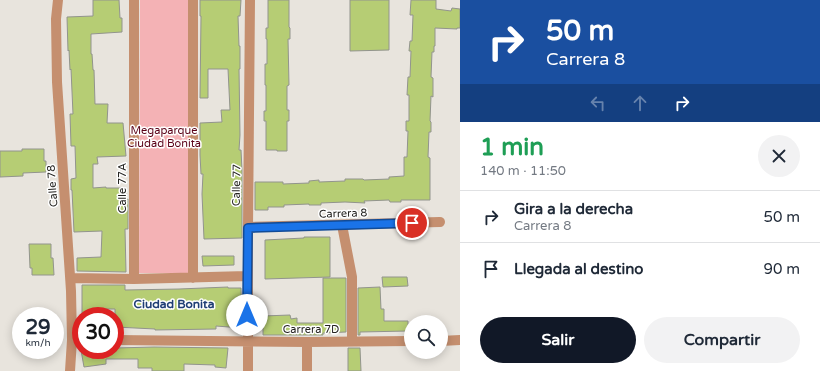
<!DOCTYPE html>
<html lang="es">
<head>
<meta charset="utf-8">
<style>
	:root { --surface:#fff; --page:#f2f2f3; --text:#1f2937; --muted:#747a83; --line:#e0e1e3; --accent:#111827 }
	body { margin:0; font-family:"Varela Round",sans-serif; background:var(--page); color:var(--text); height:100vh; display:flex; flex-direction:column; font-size:15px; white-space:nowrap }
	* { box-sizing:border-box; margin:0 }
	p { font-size:13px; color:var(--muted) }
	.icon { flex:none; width:22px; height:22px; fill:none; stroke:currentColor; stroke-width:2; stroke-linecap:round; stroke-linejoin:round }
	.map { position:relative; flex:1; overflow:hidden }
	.sheet { display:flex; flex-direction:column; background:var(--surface); width:360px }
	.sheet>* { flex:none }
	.top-card { background:#1a4fa0; color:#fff; overflow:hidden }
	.tools { position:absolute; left:404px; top:315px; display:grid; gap:8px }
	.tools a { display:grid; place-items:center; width:44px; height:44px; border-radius:50%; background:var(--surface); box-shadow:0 2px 10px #0003; font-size:20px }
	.speed { position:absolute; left:12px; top:307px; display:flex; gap:8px; font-size:20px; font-weight:700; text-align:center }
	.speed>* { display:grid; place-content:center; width:52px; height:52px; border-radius:50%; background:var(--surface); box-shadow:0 2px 10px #0003; line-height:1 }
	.speed small { font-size:10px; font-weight:400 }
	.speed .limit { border:6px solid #d22; background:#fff; color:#111 }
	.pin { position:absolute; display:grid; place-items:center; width:34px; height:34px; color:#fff; margin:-17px; border:2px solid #fff; border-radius:50%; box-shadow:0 1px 4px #0007 }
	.me { position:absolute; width:44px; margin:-22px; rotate:0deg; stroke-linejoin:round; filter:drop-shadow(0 0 3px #0008) }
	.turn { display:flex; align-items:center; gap:14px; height:84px; padding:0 20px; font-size:18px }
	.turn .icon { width:52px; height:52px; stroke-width:2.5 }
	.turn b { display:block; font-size:28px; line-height:34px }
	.lanes { display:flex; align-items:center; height:38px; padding:0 20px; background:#0003; justify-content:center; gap:20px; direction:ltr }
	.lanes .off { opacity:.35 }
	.round { display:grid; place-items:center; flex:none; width:42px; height:42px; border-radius:21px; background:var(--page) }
	.head { display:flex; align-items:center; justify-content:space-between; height:68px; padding:0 20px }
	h1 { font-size:24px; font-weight:700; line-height:30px; color:#1e9e55 }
	.action { display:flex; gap:8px; margin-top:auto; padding:8px 20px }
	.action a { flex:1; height:46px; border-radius:24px; background:var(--accent); color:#fff; font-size:16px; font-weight:700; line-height:46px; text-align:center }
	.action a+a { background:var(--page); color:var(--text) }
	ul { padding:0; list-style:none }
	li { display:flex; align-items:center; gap:12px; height:52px; padding:0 20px; border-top:1px solid var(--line) }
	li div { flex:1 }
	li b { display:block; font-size:15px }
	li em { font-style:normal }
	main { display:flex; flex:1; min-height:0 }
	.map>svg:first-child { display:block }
	.green { fill:#f4b2b5 }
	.building { fill:#b6cd74; stroke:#92948d }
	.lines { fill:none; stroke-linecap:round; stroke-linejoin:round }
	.minor { stroke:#c58f6f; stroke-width:10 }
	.route-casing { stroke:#114b97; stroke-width:10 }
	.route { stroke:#1a73e8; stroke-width:7 }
	.labels { text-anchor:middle; stroke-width:3; stroke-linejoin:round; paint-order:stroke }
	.park-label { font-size:11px; fill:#5a0117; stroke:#fff }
	.street-label { font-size:11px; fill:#242320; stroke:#fff }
	.neighbourhood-label { font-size:12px; font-weight:bold; fill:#1f3e74; stroke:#fff }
</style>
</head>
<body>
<main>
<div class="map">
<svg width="460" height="371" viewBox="0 0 460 371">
	<rect width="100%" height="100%" fill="#e8e4dd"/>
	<path class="green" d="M140,0H189L188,273H139Z"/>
	<path class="building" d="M93,0H119L120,18H122V32L91,34V54H92L93,70H94L95,104H108L107,123H123L126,156L97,157L98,164H93V188L106,187V188H126V199H128V229H125L126,272L77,271V258L101,257L102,231L74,232L72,190H71V179L76,178L75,146H71L70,114H73L71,69L70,70L69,50L68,51L67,17L93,16Z
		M200,0H241L240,16H238L239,46H240V69H239L240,135L239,150H241L242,170V238L204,239L202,194L203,174H201L200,155V123L222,122L221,110H230L228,69H208V98H200L201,16H200Z
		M268,0H289V27L290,28V39H288L289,85L287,86V110H289V121H287V151H277V150H266V121H264V111H266V85H265V64H267V39H266V28H268Z
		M350,0H389V50L350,51Z
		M411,0H436V9L451,11L452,8L460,9V28H457V29L435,28V46H434V52H432L431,77L433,78V97L431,96L430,121L431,122V132H429L428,157L430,158V200H401V202H390L389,200L364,201L365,203L345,202L321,203V205H309V204L284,205V207H268V210H255V182H283V184L309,183V181L319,180V182L345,181V179H363L364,180L389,179V177L404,176V157H407L408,131H406V121H409V95H407L408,77H410L411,51H409L410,41H412L413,15H410Z
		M22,149H44V161H46V172L23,173V176L0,177V151H22Z
		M304,237H330V277L265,279V240L304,238Z
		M29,244H51V258H53L54,275H32V268H30Z
		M202,256H234V265L203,266Z
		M382,277H407L408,286L383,287Z
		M323,278H346V332L323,333V335H263V316L290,315L291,319L297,318V323H323Z
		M82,285H125V290L179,289L228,287V288H241L242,328L216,326V329L155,330V329L115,327V309H95V316H82Z
		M380,287L381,309H384V321H408V331L360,332V335H358V288Z
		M154,347L228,348L226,368L215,367V365L184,364V371H152V368H138V359H106V364L84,367L81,350H115V348Z
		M348,348H360L361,371H348Z"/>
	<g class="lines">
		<path class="minor" d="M58,0L56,19L57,82L71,291L72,340L70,371
			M134,0V279
			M193,0V278
			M342,225L352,277V341
			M248,227L440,222
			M71,278L134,279L247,276
			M115,340L307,342L411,341
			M441,341L460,340
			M307,342V371
			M248,371V227L250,0"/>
	</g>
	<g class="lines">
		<defs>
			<path id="route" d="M247,315L248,228L412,223"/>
		</defs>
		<use href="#route" class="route-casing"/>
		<use href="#route" class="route"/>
	</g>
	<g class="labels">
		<g class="park-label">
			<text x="164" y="134">Megaparque<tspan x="164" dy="13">Ciudad Bonita</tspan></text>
		</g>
		<g class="street-label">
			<text transform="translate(236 185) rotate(-89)" y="4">Calle 77</text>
			<text transform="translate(52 186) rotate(-94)" y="4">Calle 78</text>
			<text transform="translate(122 188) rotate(-90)" y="4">Calle 77A</text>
			<text transform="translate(343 213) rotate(-2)" y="4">Carrera 8</text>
			<text x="311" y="333">Carrera 7D</text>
		</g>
		<g class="neighbourhood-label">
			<text x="174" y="308">Ciudad Bonita</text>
		</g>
	</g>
</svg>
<div class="tools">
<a><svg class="icon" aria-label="search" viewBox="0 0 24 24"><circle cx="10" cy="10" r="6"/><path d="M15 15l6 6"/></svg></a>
</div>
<div class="speed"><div>29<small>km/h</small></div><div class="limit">30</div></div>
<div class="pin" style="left:412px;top:223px;background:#d93025"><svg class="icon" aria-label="arrive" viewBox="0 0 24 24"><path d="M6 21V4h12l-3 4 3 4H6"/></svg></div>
<svg class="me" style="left:247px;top:315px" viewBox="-20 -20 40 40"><circle r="19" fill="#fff"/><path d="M0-13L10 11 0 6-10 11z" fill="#1a73e8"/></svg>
</div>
<section class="sheet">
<div class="top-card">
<div class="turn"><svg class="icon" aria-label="right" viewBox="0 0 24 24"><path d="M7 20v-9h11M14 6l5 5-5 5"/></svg><div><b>50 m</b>Carrera 8</div></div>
<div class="lanes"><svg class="icon off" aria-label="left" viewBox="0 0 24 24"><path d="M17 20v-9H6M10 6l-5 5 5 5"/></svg><svg class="icon off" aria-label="ahead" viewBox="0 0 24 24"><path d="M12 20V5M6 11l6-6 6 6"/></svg><svg class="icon" aria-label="right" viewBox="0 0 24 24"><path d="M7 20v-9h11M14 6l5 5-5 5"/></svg></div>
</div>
<div class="head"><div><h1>1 min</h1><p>140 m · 11:50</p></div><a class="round"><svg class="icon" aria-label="close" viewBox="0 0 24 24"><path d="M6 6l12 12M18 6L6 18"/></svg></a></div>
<ul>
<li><svg class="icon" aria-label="right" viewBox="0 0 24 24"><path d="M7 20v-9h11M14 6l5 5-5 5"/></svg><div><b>Gira a la derecha</b><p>Carrera 8</p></div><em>50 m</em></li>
<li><svg class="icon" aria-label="arrive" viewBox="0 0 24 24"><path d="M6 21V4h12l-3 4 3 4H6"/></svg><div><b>Llegada al destino</b></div><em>90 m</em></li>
</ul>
<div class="action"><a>Salir</a><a>Compartir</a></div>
</section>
</main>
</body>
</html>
